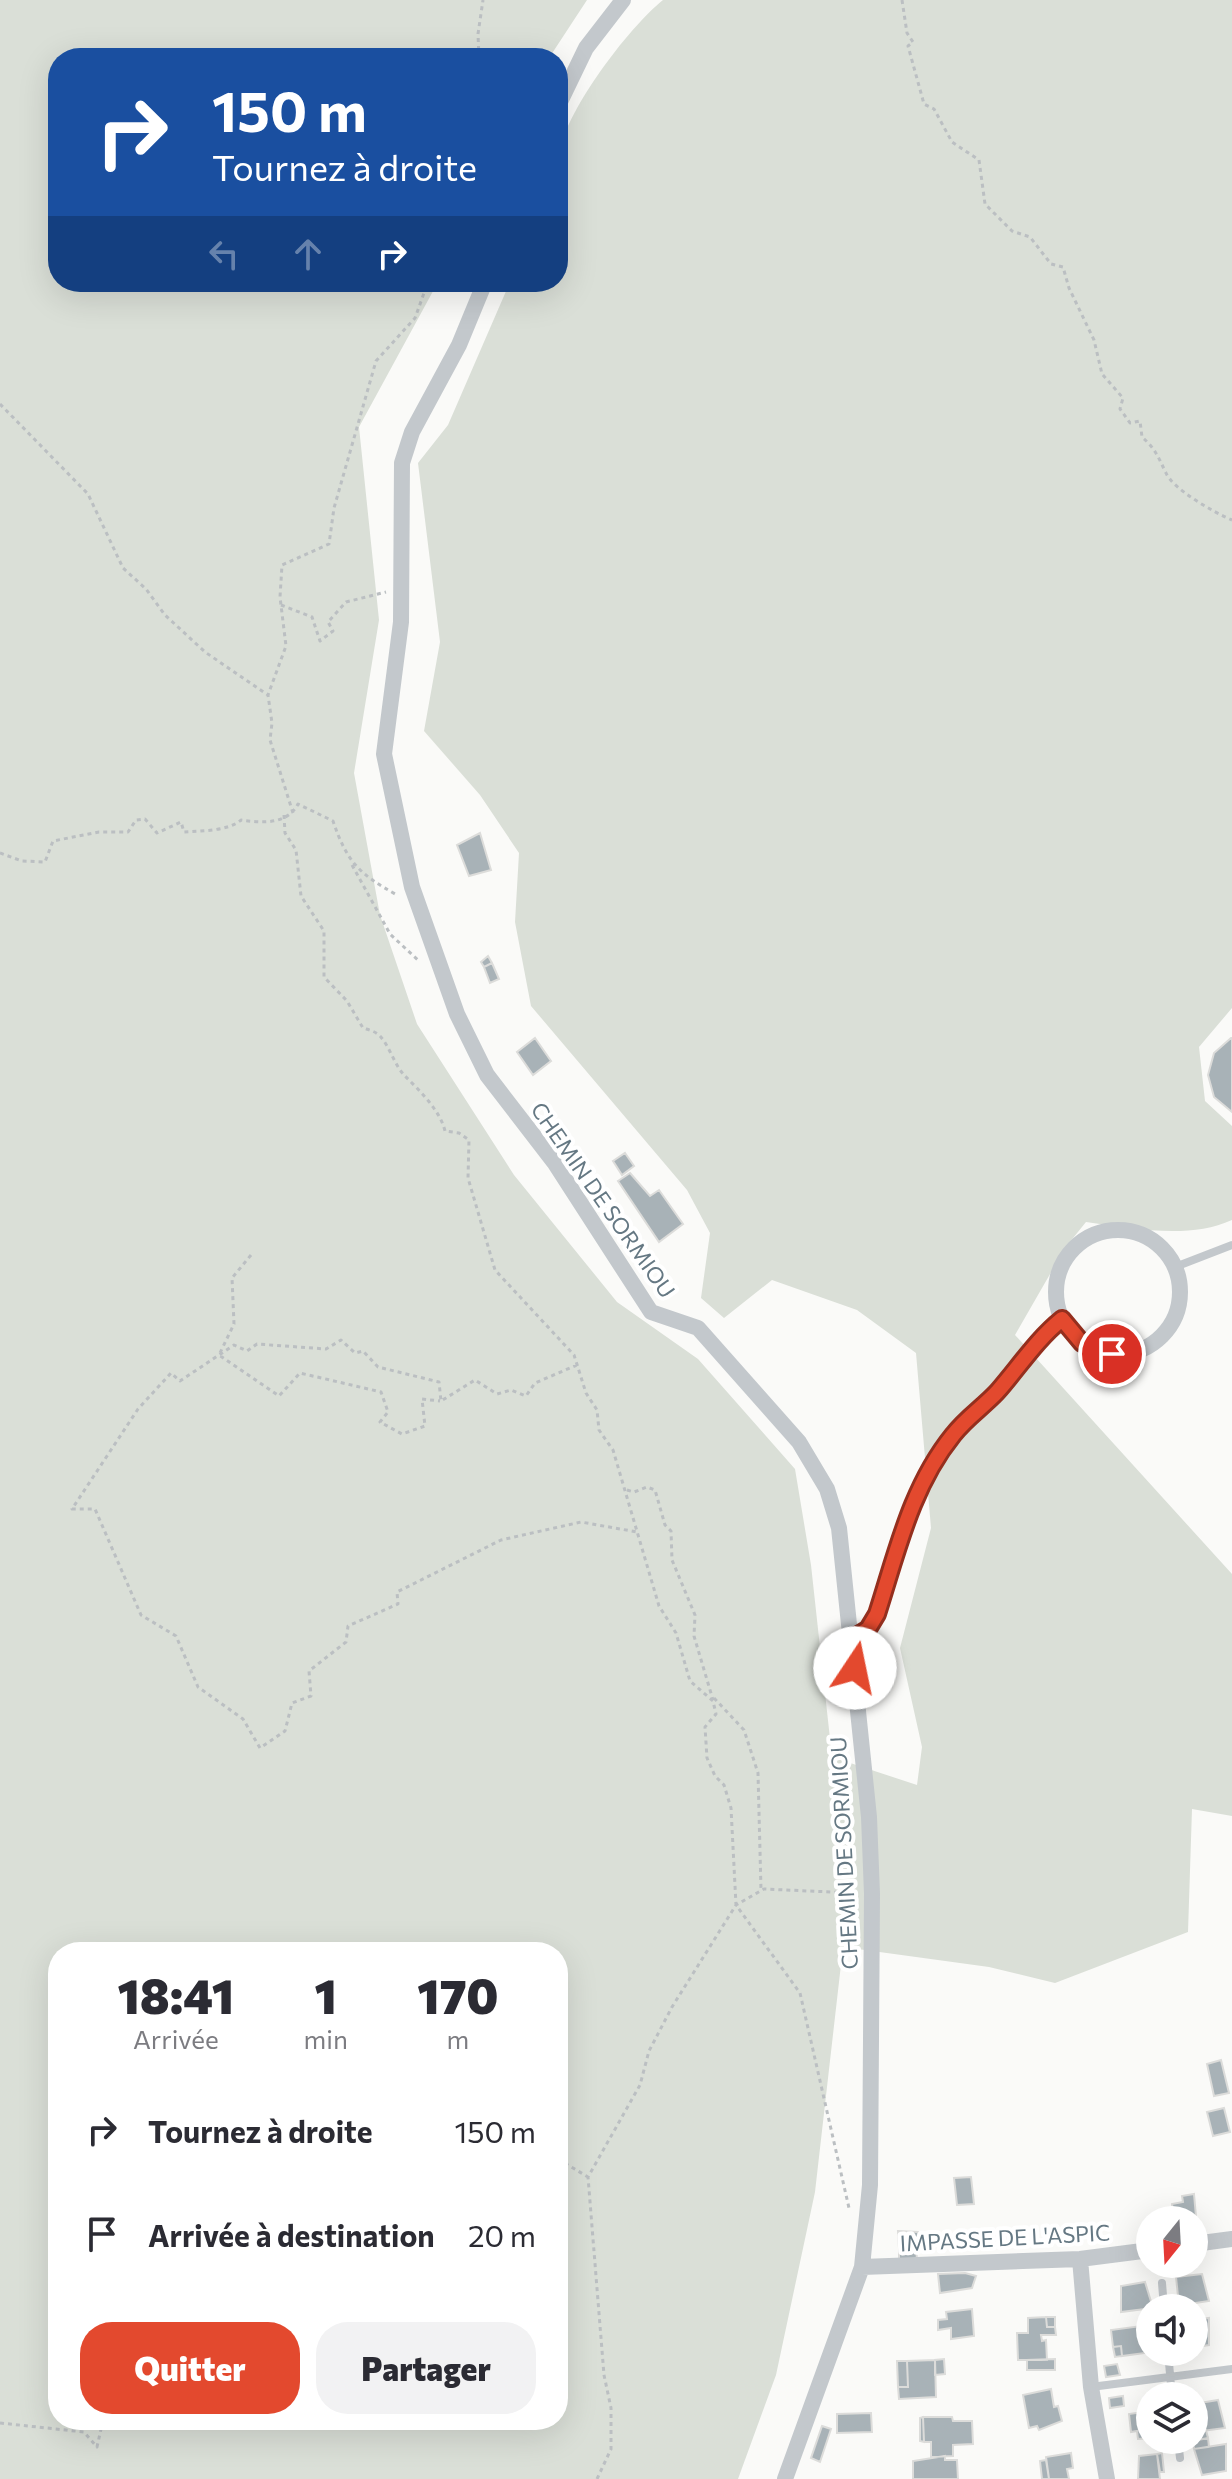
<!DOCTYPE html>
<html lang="fr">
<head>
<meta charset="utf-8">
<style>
	:root { --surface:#fff; --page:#f2f2f3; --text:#2b2b33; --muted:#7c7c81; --accent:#e3492e }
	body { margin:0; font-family:Commissioner,sans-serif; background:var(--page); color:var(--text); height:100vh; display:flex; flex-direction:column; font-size:30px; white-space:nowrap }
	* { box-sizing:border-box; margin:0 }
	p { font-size:26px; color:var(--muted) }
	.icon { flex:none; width:44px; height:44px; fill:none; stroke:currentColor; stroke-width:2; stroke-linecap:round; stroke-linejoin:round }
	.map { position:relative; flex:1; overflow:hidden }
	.sheet { position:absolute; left:48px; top:1942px; width:520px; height:488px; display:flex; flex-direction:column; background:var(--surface); border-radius:32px; box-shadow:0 8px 32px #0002 }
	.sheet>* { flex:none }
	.hud { position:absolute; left:48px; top:48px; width:520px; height:244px; border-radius:32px; box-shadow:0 8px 32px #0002; background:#1a4fa0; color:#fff; overflow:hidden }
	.needle { width:52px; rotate:198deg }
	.fabs { position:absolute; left:1136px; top:2206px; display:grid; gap:16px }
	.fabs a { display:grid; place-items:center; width:72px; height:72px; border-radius:50%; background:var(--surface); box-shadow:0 8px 32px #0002; font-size:40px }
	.pin { position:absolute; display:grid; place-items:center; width:68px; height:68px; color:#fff; margin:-34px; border:4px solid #fff; border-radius:50%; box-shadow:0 2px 8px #0007 }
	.me { position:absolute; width:88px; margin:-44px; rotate:11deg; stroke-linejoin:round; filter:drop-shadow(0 0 6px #0008) }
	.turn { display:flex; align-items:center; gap:28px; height:168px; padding:0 32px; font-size:36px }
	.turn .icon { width:104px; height:104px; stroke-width:2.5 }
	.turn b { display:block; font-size:56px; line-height:68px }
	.lanes { display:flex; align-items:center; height:76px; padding:0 32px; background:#0003; justify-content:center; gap:40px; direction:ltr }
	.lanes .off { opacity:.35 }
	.eta { display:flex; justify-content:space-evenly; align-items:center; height:136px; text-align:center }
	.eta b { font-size:48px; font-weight:800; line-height:56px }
	.button { display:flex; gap:16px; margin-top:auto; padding:16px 32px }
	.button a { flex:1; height:92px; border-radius:32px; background:var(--accent); color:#fff; font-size:32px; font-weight:800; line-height:92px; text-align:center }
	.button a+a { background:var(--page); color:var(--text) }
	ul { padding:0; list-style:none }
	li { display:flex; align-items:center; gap:24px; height:104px; padding:0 32px }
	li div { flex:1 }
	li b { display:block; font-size:30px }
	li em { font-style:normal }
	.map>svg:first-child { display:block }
	.green { fill:#dadfd7; fill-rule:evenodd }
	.building { fill:#a8b2b7; stroke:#dcdcda; stroke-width:2 }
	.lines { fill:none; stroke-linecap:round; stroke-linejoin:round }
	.path { stroke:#bbbfc2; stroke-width:3; stroke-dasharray:4 4; stroke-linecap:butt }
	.lane { stroke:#c3c8cc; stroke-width:8 }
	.street { stroke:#c3c8cc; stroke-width:16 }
	.route-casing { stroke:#942f1e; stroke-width:20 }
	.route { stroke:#e3492e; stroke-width:14 }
	.labels { text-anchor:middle; stroke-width:8; stroke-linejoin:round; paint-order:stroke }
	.street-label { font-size:22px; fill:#657883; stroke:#fff }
</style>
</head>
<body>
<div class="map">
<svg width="1232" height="2479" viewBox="0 0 1232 2479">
	<rect width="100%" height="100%" fill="#fafaf8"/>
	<path class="green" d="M0,0H587L549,58H58V282H438L359,427L379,620L354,773L380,915L417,1024L514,1175L617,1302L698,1359L795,1469L811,1565L832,1757L917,1785L922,1747L900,1648L931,1528L916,1353L857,1310L772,1280L724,1318L701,1298L710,1233L687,1190L531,1006L515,922L519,853L480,795L424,731L440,642L418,463L448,425L510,282H558C558,242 553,198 558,158C563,114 628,28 663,0H1232V1008L1199,1047L1205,1101L1232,1126V1220C1188,1240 1133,1228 1086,1222L1065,1248L1015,1335L1232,1574V1816L1192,1809L1188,1932L1055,1983L989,1967L843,1947L815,2192L776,2375L738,2479H0ZM58,1952H558V2420H58Z"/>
	<path class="building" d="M480,833L491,870L469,876L457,845Z
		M488,956L492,963L484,967L481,962Z
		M492,963L499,979L490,983L484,967Z
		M535,1038L551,1061L533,1075L517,1052Z
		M1231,1038H1232V1112L1214,1097L1208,1075L1214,1053Z
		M625,1153L634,1166L622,1175L613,1161Z
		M630,1173L650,1196L659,1190L683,1224L659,1242L618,1181Z
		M1221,2060L1229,2093L1214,2096L1207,2064Z
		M1224,2108L1230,2132L1213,2136L1207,2112Z
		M971,2177L974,2204L957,2205L954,2178Z
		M1194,2194L1197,2228L1194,2229V2220H1174L1172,2204L1183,2202L1182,2196Z
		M898,2231L918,2232L920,2248H899Z
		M899,2248L916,2249L917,2259L899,2260Z
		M965,2273L976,2276L972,2288L940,2293L938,2274Z
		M1202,2274L1209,2301L1175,2306L1174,2296H1178L1176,2277Z
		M1145,2282L1153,2308L1121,2312V2286Z
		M972,2309L974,2336L951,2339V2328L938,2330V2320L947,2319L946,2312Z
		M1046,2317L1047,2327H1055L1056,2335H1041L1042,2341L1046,2340L1047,2360H1018L1017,2333H1028V2318Z
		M1046,2317H1055V2327H1047Z
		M1209,2318V2345L1194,2347V2320Z
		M1141,2326H1145L1148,2344L1144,2345Z
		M1141,2326L1145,2353L1122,2356L1121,2346L1113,2347L1111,2330Z
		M1121,2346L1122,2356L1115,2357L1113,2347Z
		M944,2359L945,2374L935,2375V2360Z
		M1055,2359V2370H1027V2360Z
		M935,2360L936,2397L899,2399L898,2387H908L907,2361Z
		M897,2361H907L908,2387H898Z
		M1117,2364L1120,2375L1106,2377L1104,2366Z
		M1051,2389L1054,2407L1058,2406L1062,2421L1039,2430L1037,2426L1029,2428L1023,2395Z
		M1123,2396L1124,2406L1110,2408L1109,2398Z
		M1218,2400L1225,2428L1194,2432V2404Z
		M1150,2411V2438L1138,2439L1137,2431L1131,2432L1129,2414Z
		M871,2413L872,2432L837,2433V2414Z
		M923,2417H952L953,2421H972L973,2444L953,2445V2456L931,2457V2442H924Z
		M923,2417L924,2442L920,2441V2418Z
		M822,2426L831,2429L820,2462L811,2458Z
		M1206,2430L1208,2438L1193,2441L1194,2432Z
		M1208,2438L1209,2447L1194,2449L1193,2441Z
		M1226,2444V2471L1202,2475L1194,2449Z
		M1071,2453L1073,2468L1067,2469L1069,2479H1049L1046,2457Z
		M1162,2453L1164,2472H1160L1157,2454Z
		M1157,2454L1160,2479H1138L1139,2456Z
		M945,2456V2460H957L958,2479H913V2461Z
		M1046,2460L1049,2479H1042L1040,2461Z"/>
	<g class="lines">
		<path class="path" d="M902,0L907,33L913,42L908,46L924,104L934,109L952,142L979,160L985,204L1012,231L1030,237L1051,264L1063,267L1069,288L1094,340L1102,374L1123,398L1120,409L1130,423L1140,421L1142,437C1156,449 1159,459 1166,473C1173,489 1213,512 1232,520
			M479,58L478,34L483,0
			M0,404L88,494L123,568L146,589L165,615L205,652L268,695
			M281,605L312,617L320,641L333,631L328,622L346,602L386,592
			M293,813L270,740L272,723L268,695L286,646L280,597L282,565L329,544L334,508L376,361L415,318L428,282
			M284,815L285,833L296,850L301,896L324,931V977L347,1001L363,1028C369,1030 375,1031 380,1036C390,1047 394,1064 404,1075C419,1090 440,1110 445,1131L459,1133L469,1140L468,1178L495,1270L574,1355L586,1393L597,1410L599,1430L613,1450L659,1606L676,1633L690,1681L713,1701L716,1714L705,1727L707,1758L715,1776L724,1785L731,1808L736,1905L800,1993L849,2208
			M0,853L22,861L45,862L53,841L99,832H128L136,820L145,819L157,833L181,822L184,832C200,831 229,831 241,820C262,823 287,825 298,804L333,821C347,862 359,874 397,895
			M352,865L390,934L420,962
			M251,1255L232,1278L234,1324L219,1355L279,1396L300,1373L381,1392L388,1412L380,1422L402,1434L425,1426L422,1399L440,1401
			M577,1365L535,1383L526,1396L511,1390L497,1394L475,1380L441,1401L439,1382L378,1367L363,1351L355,1353L341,1340L326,1349L257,1344L247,1351L234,1345L180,1381L171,1373L138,1409L72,1509H95L141,1615L176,1636L198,1687L243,1719L260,1748L285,1731L292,1703L311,1696L309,1671L346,1642L348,1626L398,1604L397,1592L501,1540L581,1522L637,1532
			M627,1490L634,1492L647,1487L655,1490L665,1525L671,1531L672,1560L695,1615L694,1636L713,1700
			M714,1698L744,1730L758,1773L761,1890
			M558,2159L588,2177
			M0,2423L84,2432L97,2447L103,2420
			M597,2479L611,2449V2408L604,2375L588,2177L640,2085L649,2051L672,2007L736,1905L764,1889L854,1893"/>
		<path class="lane" d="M1175,1267L1232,1245
			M1162,2283L1164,2308
			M1168,2352L1172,2396
			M1091,2387L1232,2369
			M1178,2440L1180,2458"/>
		<path class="street" d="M558,106L586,48L623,0
			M485,282L459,345L412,432L402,463L401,622L384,754L412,887L457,1014L487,1075L554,1162L651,1312L698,1328L799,1442L827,1489L839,1528L869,1817L872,1894L870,2185L862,2267L785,2479
			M1056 1292a62 62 0 1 1 124 0a62 62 0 1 1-124 0Z
			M852,1639L868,1629L877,1614C897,1552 911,1487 953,1435C966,1418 983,1407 997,1392C1019,1367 1036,1340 1062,1319
			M1194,2244L1232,2239
			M1080,2259L1091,2387L1107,2479
			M862,2267L1080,2259L1150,2250"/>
	</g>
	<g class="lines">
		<defs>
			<path id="route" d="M855,1668L852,1639L868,1629L877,1614C897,1552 911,1487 953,1435C966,1418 983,1407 997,1392C1019,1367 1036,1340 1062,1319L1082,1343L1112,1354"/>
		</defs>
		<use href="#route" class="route-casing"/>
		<use href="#route" class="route"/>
	</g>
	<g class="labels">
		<g class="street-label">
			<text transform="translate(603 1200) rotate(55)" y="8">CHEMIN DE SORMIOU</text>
			<text transform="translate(844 1853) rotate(-93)" y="8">CHEMIN DE SORMIOU</text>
			<text transform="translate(1005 2238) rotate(-3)" y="8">IMPASSE DE L'ASPIC</text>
		</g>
	</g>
</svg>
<div class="fabs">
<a><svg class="needle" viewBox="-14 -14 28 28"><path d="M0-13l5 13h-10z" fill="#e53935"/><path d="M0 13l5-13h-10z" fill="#7c7c81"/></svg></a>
<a><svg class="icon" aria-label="sound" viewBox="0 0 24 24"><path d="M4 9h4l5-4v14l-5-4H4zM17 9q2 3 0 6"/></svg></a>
<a><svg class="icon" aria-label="layers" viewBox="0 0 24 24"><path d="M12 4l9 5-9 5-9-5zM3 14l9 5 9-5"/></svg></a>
</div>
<div class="pin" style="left:1112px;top:1354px;background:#d93025"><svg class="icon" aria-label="arrive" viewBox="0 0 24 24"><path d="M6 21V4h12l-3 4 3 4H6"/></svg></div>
<svg class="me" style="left:855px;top:1668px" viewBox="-20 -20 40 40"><circle r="19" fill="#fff"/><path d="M0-13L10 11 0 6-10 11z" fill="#e3492e"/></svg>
<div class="hud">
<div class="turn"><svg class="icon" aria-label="right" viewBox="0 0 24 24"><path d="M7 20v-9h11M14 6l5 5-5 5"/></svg><div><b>150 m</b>Tournez à droite</div></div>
<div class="lanes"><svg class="icon off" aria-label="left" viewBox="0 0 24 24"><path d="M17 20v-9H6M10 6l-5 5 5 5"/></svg><svg class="icon off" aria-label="ahead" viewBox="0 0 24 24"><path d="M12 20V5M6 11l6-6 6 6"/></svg><svg class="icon" aria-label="right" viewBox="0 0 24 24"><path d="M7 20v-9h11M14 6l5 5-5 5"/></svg></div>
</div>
<section class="sheet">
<div class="eta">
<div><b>18:41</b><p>Arrivée</p></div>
<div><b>1</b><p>min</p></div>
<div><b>170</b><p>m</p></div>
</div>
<ul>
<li><svg class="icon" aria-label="right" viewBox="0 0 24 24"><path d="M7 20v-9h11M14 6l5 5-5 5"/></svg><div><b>Tournez à droite</b></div><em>150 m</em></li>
<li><svg class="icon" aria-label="arrive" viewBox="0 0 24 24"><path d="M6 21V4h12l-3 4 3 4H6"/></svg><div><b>Arrivée à destination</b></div><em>20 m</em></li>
</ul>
<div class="button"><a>Quitter</a><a>Partager</a></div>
</section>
</div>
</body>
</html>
